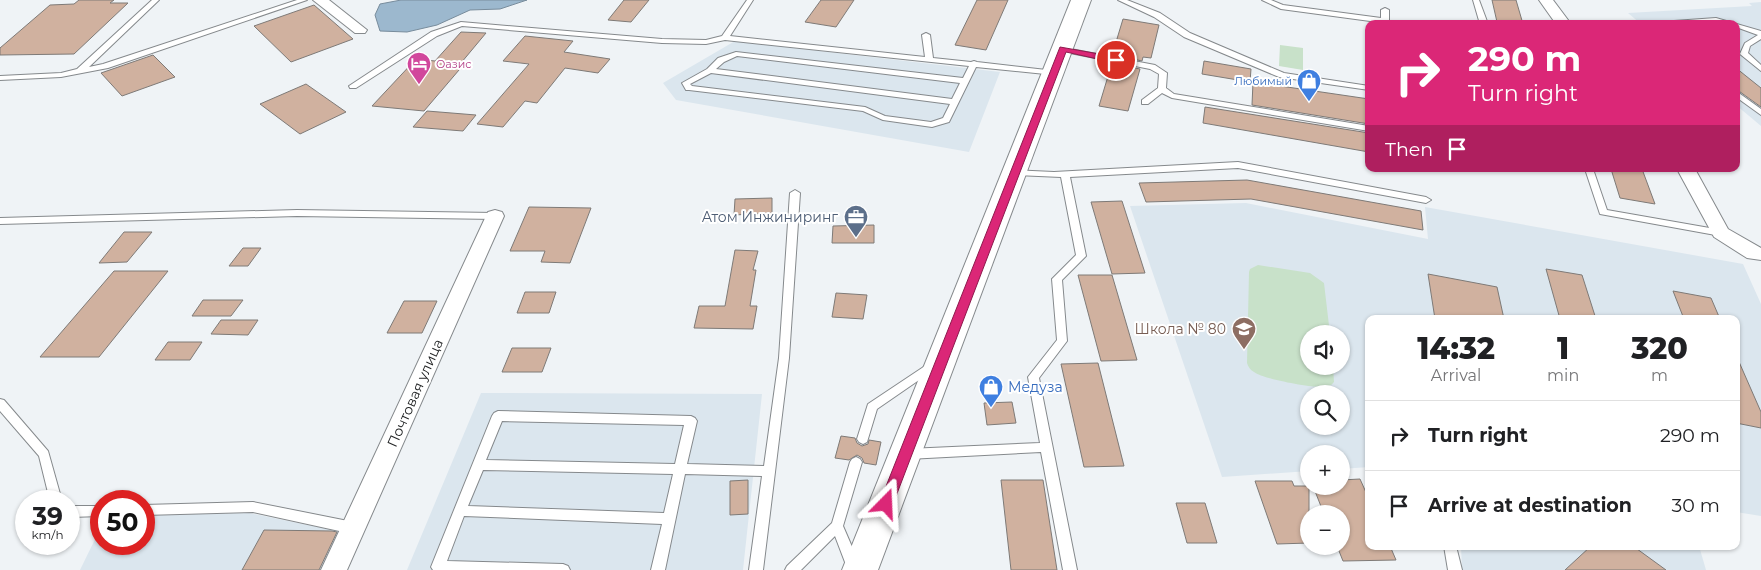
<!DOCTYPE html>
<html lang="en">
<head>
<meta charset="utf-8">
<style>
	:root { --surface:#fff; --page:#f2f2f2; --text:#202124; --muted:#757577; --line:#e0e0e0 }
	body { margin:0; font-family:Montserrat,sans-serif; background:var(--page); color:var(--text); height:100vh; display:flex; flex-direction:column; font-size:19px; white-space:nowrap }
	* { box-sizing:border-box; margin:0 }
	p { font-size:16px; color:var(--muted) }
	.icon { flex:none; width:28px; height:28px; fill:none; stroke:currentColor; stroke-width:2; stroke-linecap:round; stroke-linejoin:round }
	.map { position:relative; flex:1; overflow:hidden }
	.sheet { position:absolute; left:1365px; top:315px; width:375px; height:235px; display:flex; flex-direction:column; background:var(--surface); border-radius:10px; box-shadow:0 1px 4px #0004 }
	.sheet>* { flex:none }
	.banner { position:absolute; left:1365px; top:20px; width:375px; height:152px; border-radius:10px; box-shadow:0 1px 4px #0004; background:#db2777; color:#fff; overflow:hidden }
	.tools { position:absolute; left:1300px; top:325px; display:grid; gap:10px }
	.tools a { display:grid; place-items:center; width:50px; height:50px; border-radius:50%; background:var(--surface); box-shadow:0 1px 4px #0004; font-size:25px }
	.speed { position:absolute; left:15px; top:490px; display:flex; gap:10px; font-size:25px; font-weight:700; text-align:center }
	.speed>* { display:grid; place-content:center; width:65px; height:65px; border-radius:50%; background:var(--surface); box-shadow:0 1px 4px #0004; line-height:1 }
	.speed small { font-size:12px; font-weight:400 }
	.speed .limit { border:8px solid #d22; background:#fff; color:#111 }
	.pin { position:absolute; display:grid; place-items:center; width:42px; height:42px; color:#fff; margin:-21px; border:2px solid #fff; border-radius:50%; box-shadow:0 1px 5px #0007 }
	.me { position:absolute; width:55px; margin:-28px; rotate:21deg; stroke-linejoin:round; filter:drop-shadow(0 0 4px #0008) }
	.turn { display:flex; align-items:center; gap:18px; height:105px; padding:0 20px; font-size:22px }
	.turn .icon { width:65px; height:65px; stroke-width:2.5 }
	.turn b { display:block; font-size:35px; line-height:42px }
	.then { display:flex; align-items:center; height:48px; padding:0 20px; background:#0003; gap:10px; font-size:19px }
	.eta { display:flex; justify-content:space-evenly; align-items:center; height:85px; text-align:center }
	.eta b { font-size:30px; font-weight:800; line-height:35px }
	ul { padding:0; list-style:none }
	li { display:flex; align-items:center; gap:15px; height:70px; padding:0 20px; border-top:1px solid var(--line) }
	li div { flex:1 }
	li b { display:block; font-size:19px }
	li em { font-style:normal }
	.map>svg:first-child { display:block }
	.built { fill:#dbe6ee; fill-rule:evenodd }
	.green { fill:#c8e1c9 }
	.water { fill:#9cb8ce; stroke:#788c9c }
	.building { fill:#d0b19f; stroke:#7e7a77 }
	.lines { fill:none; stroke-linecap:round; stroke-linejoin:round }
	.service-casing { stroke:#85898c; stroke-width:2 }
	.minor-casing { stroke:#85898c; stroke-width:2 }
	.secondary-casing { stroke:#85898c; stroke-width:2 }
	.service { fill:#fff; fill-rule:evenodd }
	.minor { fill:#fff; fill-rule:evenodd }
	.secondary { fill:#fff; fill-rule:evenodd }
	.route { fill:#db2777; stroke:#8e194d }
	.labels { text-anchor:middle; stroke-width:4; stroke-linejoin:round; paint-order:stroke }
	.far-hotel-label { font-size:11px; fill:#b23c85; stroke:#fff; text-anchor:start }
	.far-shop-label { font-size:11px; fill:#366cbe; stroke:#fff; text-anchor:end }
	.service-label { font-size:14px; fill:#4e5e75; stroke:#fff; text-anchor:end }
	.education-label { font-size:14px; fill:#785e54; stroke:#fff; text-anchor:end }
	.shop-label { font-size:14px; fill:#366cbe; stroke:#fff; text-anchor:start }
	.street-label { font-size:14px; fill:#232526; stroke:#fff }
</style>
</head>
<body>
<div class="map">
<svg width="1761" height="570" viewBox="0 0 1761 570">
	<rect width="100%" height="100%" fill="#eff3f6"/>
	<path class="built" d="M1761,2V126L1736,105V24H1641L1628,13L1752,6L1749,3Z
		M735,41L1000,72L969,152L676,100L663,83Z
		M1246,203L1428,239L1425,207L1743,264L1761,304V516L1736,512V319H1369V467L1341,469V454H1309V471L1222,477L1130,206ZM1309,334H1341V366H1309ZM1309,394H1341V426H1309Z
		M481,393L762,394L743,570H407Z
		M249,513L342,532L325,570H80L101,527V544H144V515Z
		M1461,546H1699L1706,570H1462Z"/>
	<path class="green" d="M1280,45L1303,48V70L1279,66Z
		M1258,265L1310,273L1324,283L1330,334H1309V366H1333L1334,382C1331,386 1328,387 1324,387C1312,388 1263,379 1254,372C1250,370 1248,366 1247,363L1249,272L1250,269Z"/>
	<path class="water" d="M401,0H527L500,9L470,10L437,25L407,32L380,31L375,15L380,4Z"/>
	<path class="building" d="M79,0H114L110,3H128L74,54L0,55V48L50,5L74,4Z
		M624,0H649L631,22L608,20Z
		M821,0H854L836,27L805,22Z
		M977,0H1008L986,50L955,45Z
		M1492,0H1516L1523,24L1497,22Z
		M314,5L353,39L291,62L254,26Z
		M1123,19L1159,25L1151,58L1143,57L1142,61L1115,55L1116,53L1113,52Z
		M461,32L486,33L461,63H465L424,111L372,106L416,59L435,61Z
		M525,36L573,41L564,52L610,59L598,73L565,68L537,103L525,101L503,127L477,124L529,64L503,61Z
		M153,55L175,77L122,96L101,73Z
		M1204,61L1251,69L1250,82L1202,74Z
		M1112,63L1140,69L1128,111L1099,106Z
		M1736,68L1761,88V107L1736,89Z
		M1253,82L1369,99V124L1252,105Z
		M306,84L346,112L300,134L260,104Z
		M1205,107L1369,133V152L1203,123Z
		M427,111L476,115L463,131L413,127Z
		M1611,169H1642L1655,204L1620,198Z
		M1247,180L1421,211L1423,230L1251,199L1146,202L1139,183Z
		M772,198V213L734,215L735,199Z
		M1122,201L1145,273L1112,274L1091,202Z
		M529,207L591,208L570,263L541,262L545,251H510Z
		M874,225V243H832L833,226Z
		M124,232H152L127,262L99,263Z
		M243,248H261L248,266H229Z
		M735,250L758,251L753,270H756L750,306H757L753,329L694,328L699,306H725Z
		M1546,269L1582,275L1596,319H1560Z
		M114,271H168L99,357H40Z
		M1428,274L1497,287L1504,319H1435Z
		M1078,275H1112L1137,360L1101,361Z
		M1673,291L1711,298L1720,319H1684Z
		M525,292H556L549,313H517Z
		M836,293L867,295L863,319L832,317Z
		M203,300H243L231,316H192Z
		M404,301H437L422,333H387Z
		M221,320H258L248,335L211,334Z
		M168,342H202L190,360H155Z
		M512,348H551L542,372H502Z
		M1736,355L1761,412V428L1736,423Z
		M1098,363L1124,466L1084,467L1061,364Z
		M1012,402L1016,423L987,425L984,403Z
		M841,436L855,438L857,443L862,446L868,444L869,440L881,442L876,465L864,463L862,458L857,455L849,460L835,458Z
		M1360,479L1369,499V546H1390L1396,560L1343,561L1337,546H1341V514H1324L1313,486H1341V480Z
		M748,480V514L730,515V481Z
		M1001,480H1043L1057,570H1011Z
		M1255,481H1292L1294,486H1309V543L1277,544Z
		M1176,503H1205L1217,543H1187Z
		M264,530L332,531L337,532L319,570H242Z
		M1591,546H1633L1666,570H1565Z"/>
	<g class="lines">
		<defs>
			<path id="service" d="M152,0H159L89,67L103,64L297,0H307L108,68L61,77L0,80V76L61,73L77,69Z
				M747,0H753L730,36L925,57L922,35L926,33L930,35L933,58L971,62L974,61L977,62L1055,71L1059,73L1055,75L976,67L949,122L932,127L883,120L863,111L689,90H686L682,83L707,69L718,58L736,52L963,78L969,66L725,40L706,44L662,43L462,26L437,36L356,88H350L349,86L431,32L461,22L662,39L706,40L722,36ZM737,56L960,83L952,99L716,69L724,62ZM711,73L950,104L943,118L931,122L885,116L865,107L692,86L690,84Z
				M1118,0H1127L1160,13L1190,33L1284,73L1369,86V90L1279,77L1184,37L1154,17Z
				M1262,0H1271L1283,5L1381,18V10L1385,8L1389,10V21L1385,23L1281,9Z
				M1473,0H1479L1488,24H1480Z
				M1716,18L1761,31V39L1750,46L1748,53L1761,65V71L1740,54L1745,43L1758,35L1736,27V24L1716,22L1657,24L1660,22Z
				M1060,47L1155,65L1167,73L1166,88L1174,94L1369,126V131L1172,98L1162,93L1148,104H1142V100L1158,88L1159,74L1150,69L1060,51Z
				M1736,91L1761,109V115L1736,97Z
				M1238,162L1426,197L1431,200L1426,203L1238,168L1070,177L1086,256L1062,280L1067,341L1039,378L1077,570H1063L1041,452L908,459L904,457L902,454L904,451L908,449L1040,443L1028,377L1057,340L1052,279L1076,255L1061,177L1015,175L1011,172L1012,170L1054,172Z
				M1585,169H1593L1607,210L1721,230L1726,233L1721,236L1600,214Z
				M795,190L800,193L789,358L763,570H749L762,476L685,474L665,570H651L662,524L464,516L447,561L563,564L568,566L570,570H433L431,567L492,416L494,413L498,411L691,416L695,418L697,421L687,464L764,466L779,358L790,193ZM502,421L684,425L675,464L486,460ZM483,470L673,474L664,513L468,506Z
				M297,210L495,213L500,216L495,219L297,216L0,224V218Z
				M931,362L935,363L936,366L935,369L877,409L867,442L863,444L859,442L857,439L868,404Z
				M0,399L4,400L48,451L62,501H50L39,456L0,411Z
				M856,457L860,459L862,462L843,526L862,570H848L835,536L801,570H785L787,566L832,523L850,462L852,459Z
				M253,502L353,522L357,524L359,528L357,532L353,534L253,512L144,515V505Z
				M69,506H101V516L71,517H69Z
				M1444,546H1456L1462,570H1448Z"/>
			<path id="minor" d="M313,0H329L367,30L365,33H355Z
				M1539,0H1553L1571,24H1556Z
				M1677,169H1695L1728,229L1761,248V260L1747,258L1714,237Z
				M495,210L502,212L504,216L347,570H321L486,216L488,212Z"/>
			<path id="secondary" d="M1071,0H1091L878,570H842Z"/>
		</defs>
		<use href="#service" class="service-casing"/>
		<use href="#minor" class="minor-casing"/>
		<use href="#secondary" class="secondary-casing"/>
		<use href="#service" class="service"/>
		<use href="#minor" class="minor"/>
		<use href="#secondary" class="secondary"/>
	</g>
	<path class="route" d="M1060,47L1116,57L1121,60L1116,63L1066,52L893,504L891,508L886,510L881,508L879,504Z"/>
	<defs>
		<symbol id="hotel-pin" viewBox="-11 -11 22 30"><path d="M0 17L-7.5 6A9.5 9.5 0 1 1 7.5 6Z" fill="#d1479c" stroke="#fff"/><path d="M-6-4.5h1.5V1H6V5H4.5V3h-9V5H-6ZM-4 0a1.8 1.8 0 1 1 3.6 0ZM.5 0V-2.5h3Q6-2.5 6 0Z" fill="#fff"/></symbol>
		<symbol id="shop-pin" viewBox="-11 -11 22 30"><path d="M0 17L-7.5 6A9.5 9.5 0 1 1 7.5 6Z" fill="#3f7fe0" stroke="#fff"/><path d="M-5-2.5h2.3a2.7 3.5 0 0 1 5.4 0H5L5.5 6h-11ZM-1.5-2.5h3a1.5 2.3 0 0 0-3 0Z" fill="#fff"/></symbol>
		<symbol id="office-pin" viewBox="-11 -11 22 30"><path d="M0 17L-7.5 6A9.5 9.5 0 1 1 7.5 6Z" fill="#5c6f8a" stroke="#fff"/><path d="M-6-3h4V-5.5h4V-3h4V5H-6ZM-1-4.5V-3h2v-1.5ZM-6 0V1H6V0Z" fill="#fff"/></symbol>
		<symbol id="school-pin" viewBox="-11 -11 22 30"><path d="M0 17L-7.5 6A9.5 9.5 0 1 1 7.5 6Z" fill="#8d6e63" stroke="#fff"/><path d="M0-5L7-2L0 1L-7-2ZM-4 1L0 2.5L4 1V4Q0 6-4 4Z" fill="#fff"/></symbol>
	</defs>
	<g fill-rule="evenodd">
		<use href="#hotel-pin" x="405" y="50" width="28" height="38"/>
		<use href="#shop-pin" x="1295" y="67" width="28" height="38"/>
		<use href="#office-pin" x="842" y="203" width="28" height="38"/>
		<use href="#school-pin" x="1230" y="315" width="28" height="38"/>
		<use href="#shop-pin" x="977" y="373" width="28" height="38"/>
	</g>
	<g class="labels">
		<g class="far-hotel-label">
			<text x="436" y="68">Оазис</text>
		</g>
		<g class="far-shop-label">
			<text x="1292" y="85">Любимый</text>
		</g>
		<g class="service-label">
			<text x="838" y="222">Атом Инжиниринг</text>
		</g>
		<g class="education-label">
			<text x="1226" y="334">Школа № 80</text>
		</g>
		<g class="shop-label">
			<text x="1008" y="392">Медуза</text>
		</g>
		<g class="street-label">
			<text transform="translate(415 393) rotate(-66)" y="5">Почтовая улица</text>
		</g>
	</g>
</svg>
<div class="tools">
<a><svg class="icon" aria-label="sound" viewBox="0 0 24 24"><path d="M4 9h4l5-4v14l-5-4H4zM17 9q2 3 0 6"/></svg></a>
<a><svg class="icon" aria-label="search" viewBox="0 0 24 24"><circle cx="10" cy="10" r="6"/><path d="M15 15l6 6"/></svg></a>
<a>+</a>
<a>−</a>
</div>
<div class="speed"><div>39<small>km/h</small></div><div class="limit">50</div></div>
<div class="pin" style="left:1116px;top:60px;background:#d93025"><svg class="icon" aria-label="arrive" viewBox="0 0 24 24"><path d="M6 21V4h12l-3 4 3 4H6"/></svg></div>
<svg class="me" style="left:886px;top:504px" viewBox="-20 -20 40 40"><path d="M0-17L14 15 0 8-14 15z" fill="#db2777" stroke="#fff" stroke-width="4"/></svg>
<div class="banner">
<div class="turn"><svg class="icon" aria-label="right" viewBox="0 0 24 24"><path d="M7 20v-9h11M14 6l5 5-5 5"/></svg><div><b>290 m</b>Turn right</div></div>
<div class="then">Then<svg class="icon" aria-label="arrive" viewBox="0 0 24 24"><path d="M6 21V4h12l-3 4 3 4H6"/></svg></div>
</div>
<section class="sheet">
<div class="eta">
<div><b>14:32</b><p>Arrival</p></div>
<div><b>1</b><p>min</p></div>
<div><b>320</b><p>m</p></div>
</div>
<ul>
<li><svg class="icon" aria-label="right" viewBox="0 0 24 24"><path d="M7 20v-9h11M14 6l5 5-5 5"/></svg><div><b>Turn right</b></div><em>290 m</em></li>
<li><svg class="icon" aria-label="arrive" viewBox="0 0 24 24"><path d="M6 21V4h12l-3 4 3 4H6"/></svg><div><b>Arrive at destination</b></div><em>30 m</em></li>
</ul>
</section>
</div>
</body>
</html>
